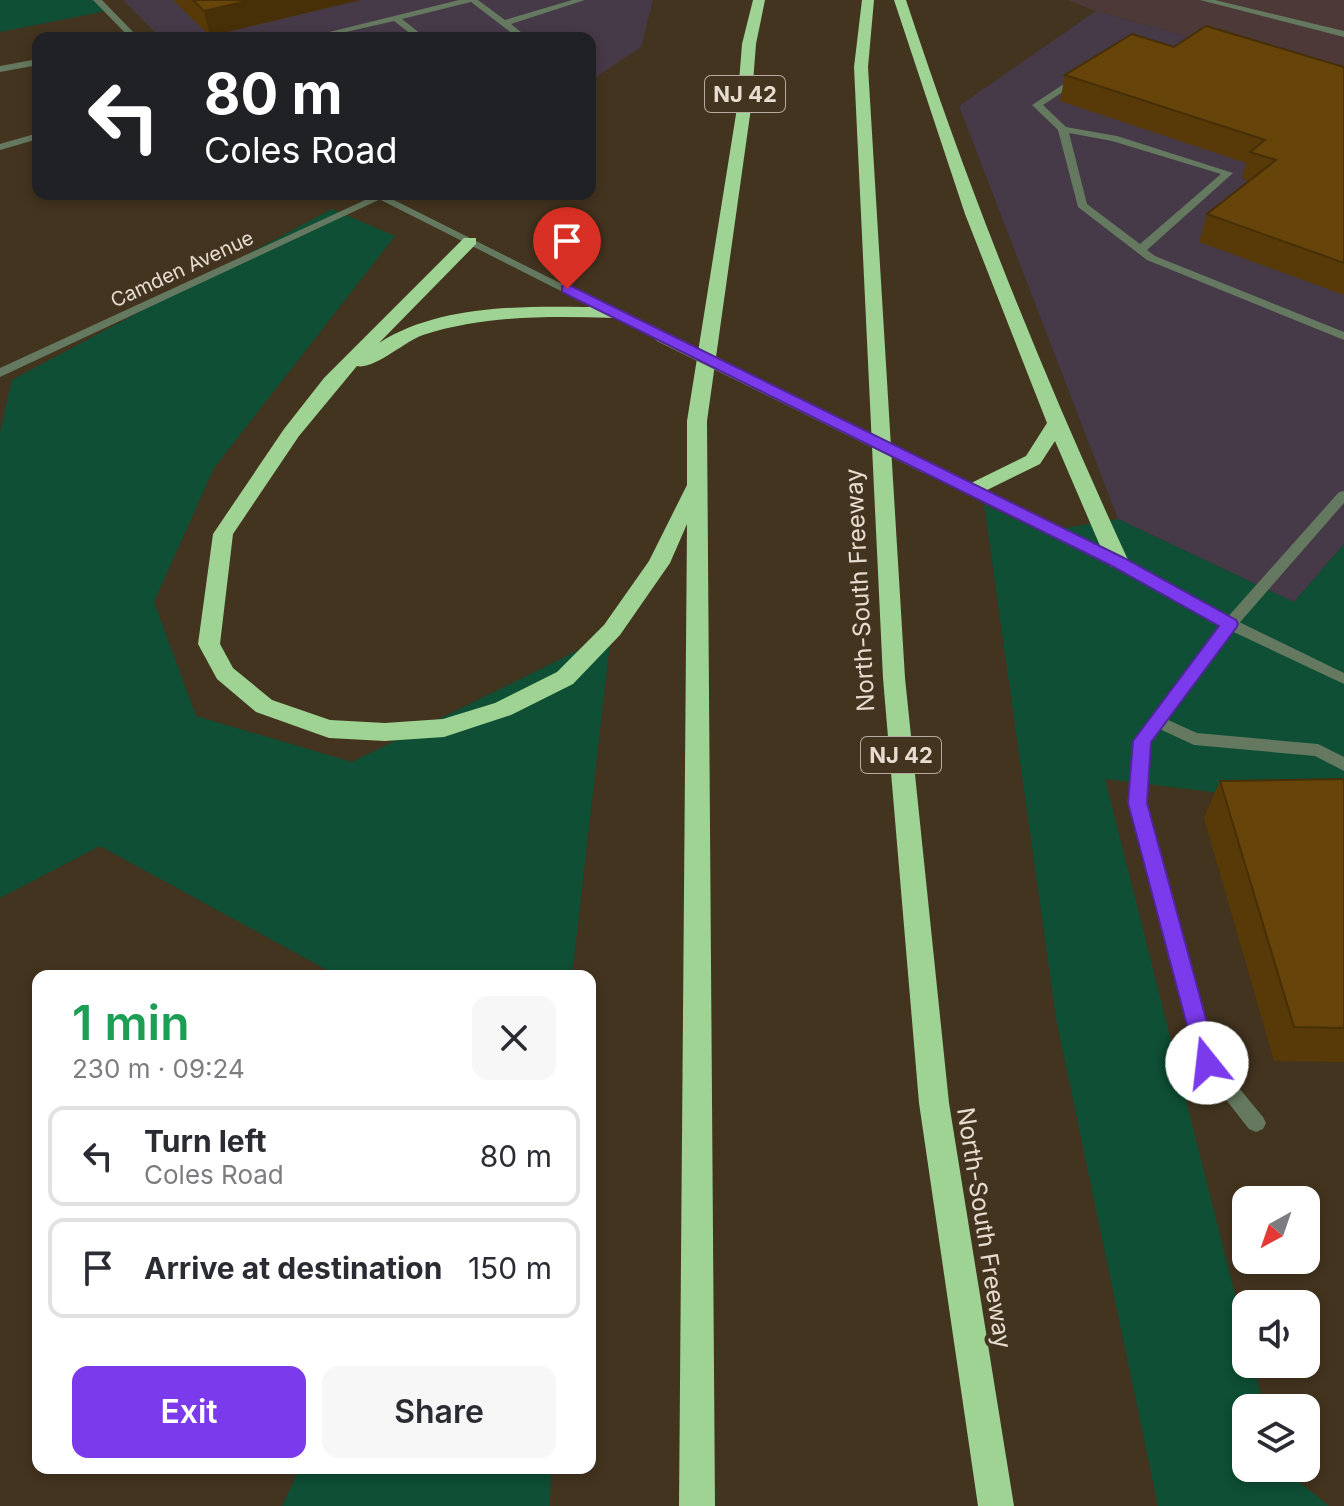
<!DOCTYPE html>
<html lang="en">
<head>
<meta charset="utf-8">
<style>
	:root { --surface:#fff; --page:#f7f7f7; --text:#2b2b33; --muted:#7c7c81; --line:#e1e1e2; --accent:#7c3aed }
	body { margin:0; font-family:Inter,sans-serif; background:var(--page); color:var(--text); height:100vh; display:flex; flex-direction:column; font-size:30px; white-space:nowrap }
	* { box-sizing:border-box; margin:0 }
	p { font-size:26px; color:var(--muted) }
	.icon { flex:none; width:44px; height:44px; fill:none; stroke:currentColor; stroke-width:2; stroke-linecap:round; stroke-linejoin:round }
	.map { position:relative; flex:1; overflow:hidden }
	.panel { position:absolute; left:32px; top:970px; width:564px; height:504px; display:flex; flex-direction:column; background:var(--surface); border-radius:16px; box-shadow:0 4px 12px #0003 }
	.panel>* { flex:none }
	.top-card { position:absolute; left:32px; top:32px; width:564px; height:168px; border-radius:16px; box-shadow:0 4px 12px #0003; background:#202124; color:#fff; overflow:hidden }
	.needle { width:52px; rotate:220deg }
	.controls { position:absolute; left:1232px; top:1186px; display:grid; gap:16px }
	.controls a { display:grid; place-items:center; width:88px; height:88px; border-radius:16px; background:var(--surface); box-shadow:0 4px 12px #0003; font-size:40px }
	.pin { position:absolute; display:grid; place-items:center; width:68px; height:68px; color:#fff; margin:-82px -34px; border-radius:50% 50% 50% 0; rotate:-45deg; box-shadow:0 0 8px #0007 }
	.pin .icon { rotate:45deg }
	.me { position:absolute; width:88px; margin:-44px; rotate:344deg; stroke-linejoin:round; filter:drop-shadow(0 0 6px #0008) }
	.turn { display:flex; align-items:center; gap:28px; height:168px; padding:0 40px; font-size:36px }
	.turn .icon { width:104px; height:104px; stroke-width:2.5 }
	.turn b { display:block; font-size:56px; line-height:68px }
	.round { display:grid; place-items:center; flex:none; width:84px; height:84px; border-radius:16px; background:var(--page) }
	.summary { display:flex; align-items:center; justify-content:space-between; height:136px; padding:0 40px }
	h1 { font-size:48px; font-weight:600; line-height:60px; color:#1e9e55 }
	.primary-button { display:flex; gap:16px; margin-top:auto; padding:16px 40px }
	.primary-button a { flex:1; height:92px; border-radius:16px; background:var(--accent); color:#fff; font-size:32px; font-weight:600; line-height:92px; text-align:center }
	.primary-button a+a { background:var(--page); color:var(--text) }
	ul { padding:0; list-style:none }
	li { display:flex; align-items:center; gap:24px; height:100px; margin:0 16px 12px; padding:0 24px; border:4px solid var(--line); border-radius:16px }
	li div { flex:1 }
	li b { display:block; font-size:30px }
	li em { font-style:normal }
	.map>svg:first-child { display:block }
	.industrial { fill:#463948 }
	.education { fill:#4d3937 }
	.green { fill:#0e4f35 }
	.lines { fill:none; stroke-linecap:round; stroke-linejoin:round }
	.service { fill:#64795f; fill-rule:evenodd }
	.minor { fill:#64795f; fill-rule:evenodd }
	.tertiary { fill:#64795f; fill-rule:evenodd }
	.motorway { fill:#9ed393; fill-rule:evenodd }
	.tertiary-bridge { stroke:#64795f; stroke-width:12 }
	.wall { fill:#583a09 }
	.shaded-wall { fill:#473007 }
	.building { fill:#66440a; stroke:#473007; stroke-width:2 }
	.route { fill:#7c3aed; stroke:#51269a; stroke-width:2 }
	.labels { text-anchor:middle; stroke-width:8; stroke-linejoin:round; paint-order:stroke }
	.far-street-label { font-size:20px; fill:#e6dcd0; stroke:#43341f }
	.shield { fill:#43341f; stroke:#b5aa9b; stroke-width:2 }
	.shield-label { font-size:22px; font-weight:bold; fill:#e6dcd0 }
	.street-label { font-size:24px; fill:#e6dcd0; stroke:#43341f }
</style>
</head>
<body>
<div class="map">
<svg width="1344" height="1506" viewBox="0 0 1344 1506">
	<rect width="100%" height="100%" fill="#43341f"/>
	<path class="industrial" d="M123,0H653L641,47L590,81V38H161Z
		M1096,11L1344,80V544L1294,602L1118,519L959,106Z"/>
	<path class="education" d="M1067,0H1344V80L1096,11Z"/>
	<path class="green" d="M0,0H95L106,11L0,32Z
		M332,209L395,236L214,468L154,602L196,716L352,762L611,634L572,976H338L100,846L0,898V432L12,380Z
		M984,504L1042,532L1118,519L1294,602L1344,544V808L1105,779L1246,1338V1364H1253L1264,1408H1246V1468H1282L1329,1506H1158L1056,1018Z
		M300,1468H551L550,1506H282Z"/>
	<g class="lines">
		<path class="service" d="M459,0H478L505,20L572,0H585L511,24L528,38H518L471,2L402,19L426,38H416L394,21L320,38H305Z
			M1200,0H1215L1344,31V37Z
			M38,59V65L0,72V66Z
			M1076,76L1084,78L1043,105L1066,127L1117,136L1233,173L1147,250L1155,256L1344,332V340L1147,260L1078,207L1058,130L1032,105ZM1069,133L1112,141L1221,174L1140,244L1087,204Z
			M38,133V139L0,150V144Z
			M1157,715L1197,733L1318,744L1344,757V771L1315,756L1194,745L1151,725L1149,721L1151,717Z"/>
		<path class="minor" d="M376,195L385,197L0,377V368Z
			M1344,491V503L1235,628L1150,742L1146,803L1215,1059L1263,1117L1266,1123L1263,1129L1256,1132L1249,1129L1197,1063L1130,803L1134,741L1225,620L1339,492Z"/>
		<path class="tertiary" d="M93,0H102L139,38H130Z
			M369,194H382L666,336L660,340L656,339Z
			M925,463L1123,559L1235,620L1344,673V684L1225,628L1113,565L920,470V464Z"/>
		<path class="motorway" d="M753,0H765L756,44L751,108L707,421L715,1506H679L687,524L670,563L620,635L573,684L511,715L444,737L385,741L329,738L256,712L217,679L198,644L213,534L284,429L324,378L464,238H476V244L379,343C437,306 516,306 583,307C595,307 615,304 624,313L615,318C550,316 485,315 423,335C405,341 374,370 357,366L299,436L233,534L220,644L233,668L272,700L330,720L385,723L443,719L495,703L557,672L604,625L649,561L687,485V421L737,108L742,44Z
			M862,0H874L868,67L905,678L949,1103L1014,1506H978L919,1103L883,678L854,67Z
			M894,0H906C969,192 1044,378 1129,562L1125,567H1111L1107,562L1055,441L1040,464L979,494L972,496L962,490L965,486L1026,456L1047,423L965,214Z"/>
		<path class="tertiary-bridge" d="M660,336L925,467"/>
	</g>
	<path class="wall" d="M173,0H360L210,36Z
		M1174,47L1344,67V295L1199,242L1207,214L1249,181L1242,179L1246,163L1060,101L1065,75Z
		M1344,779V1062L1274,1061L1204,818L1220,781Z"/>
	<path class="shaded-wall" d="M251,0H360L210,36L204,11Z"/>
	<path class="building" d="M193,0H251L204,11Z
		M1206,26L1344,67V263L1207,214L1276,160L1250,152L1265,140L1065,75L1132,34L1174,47Z
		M1344,779V1028L1294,1027L1220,781Z"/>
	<path class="route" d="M562,286H571L1124,558L1236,620L1238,624L1236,628L1151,742L1147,803L1218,1063L1215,1070L1207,1072L1200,1070L1197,1063L1128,803L1133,741L1219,626L1112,566L562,292Z"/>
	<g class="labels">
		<g class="far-street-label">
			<text transform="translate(182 269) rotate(-25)" y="7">Camden Avenue</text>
		</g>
		<g class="shield">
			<rect x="705" y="76" width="80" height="36" rx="6"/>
			<rect x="861" y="737" width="80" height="36" rx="6"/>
		</g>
		<g class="shield-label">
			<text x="745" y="102">NJ 42</text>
			<text x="901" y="763">NJ 42</text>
		</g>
		<g class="street-label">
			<text transform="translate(860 590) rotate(-93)" y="8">North-South Freeway</text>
			<text transform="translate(984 1228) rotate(81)" y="8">North-South Freeway</text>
		</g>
	</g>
</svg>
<div class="controls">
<a><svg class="needle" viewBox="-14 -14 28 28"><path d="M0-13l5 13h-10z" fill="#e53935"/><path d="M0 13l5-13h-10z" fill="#7c7c81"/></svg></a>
<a><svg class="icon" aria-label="sound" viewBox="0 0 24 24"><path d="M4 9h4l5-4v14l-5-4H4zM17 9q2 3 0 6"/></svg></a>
<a><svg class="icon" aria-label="layers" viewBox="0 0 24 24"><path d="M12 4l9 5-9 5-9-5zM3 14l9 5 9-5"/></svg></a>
</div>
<div class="pin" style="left:567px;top:289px;background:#d93025"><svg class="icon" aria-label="arrive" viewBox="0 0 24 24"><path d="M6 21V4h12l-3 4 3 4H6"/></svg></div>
<svg class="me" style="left:1207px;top:1063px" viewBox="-20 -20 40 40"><circle r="19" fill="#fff"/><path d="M0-13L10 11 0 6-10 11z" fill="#7c3aed"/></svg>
<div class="top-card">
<div class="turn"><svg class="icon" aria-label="left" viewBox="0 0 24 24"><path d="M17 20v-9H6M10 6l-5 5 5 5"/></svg><div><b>80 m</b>Coles Road</div></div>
</div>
<section class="panel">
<div class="summary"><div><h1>1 min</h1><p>230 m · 09:24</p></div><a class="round"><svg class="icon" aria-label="close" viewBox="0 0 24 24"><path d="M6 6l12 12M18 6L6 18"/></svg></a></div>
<ul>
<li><svg class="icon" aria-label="left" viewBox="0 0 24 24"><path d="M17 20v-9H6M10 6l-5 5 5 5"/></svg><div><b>Turn left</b><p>Coles Road</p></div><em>80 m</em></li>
<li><svg class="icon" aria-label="arrive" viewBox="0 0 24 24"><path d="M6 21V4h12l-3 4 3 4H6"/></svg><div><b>Arrive at destination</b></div><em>150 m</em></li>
</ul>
<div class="primary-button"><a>Exit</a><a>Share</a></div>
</section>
</div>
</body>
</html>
